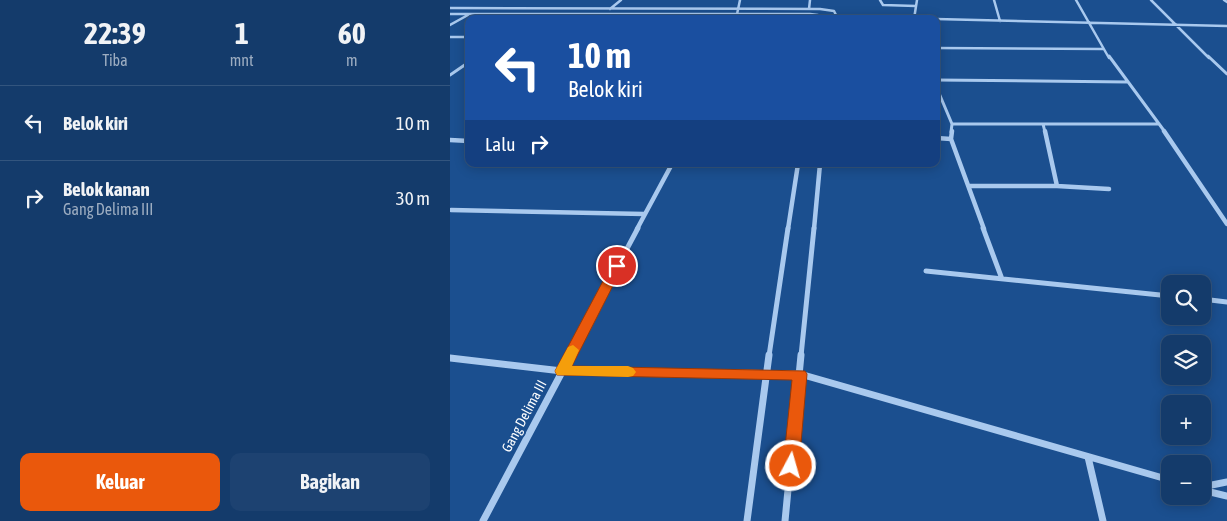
<!DOCTYPE html>
<html lang="id">
<head>
<meta charset="utf-8">
<style>
	:root { --surface:#143b6b; --page:#1d4271; --text:#f1f3f6; --muted:#9dadc1; --line:#33557e; --accent:#ea580c }
	body { margin:0; font-family:"Asap Condensed",sans-serif; background:var(--page); color:var(--text); height:100vh; display:flex; flex-direction:column; font-size:19px; white-space:nowrap }
	* { box-sizing:border-box; margin:0 }
	p { font-size:16px; color:var(--muted) }
	.icon { flex:none; width:28px; height:28px; fill:none; stroke:currentColor; stroke-width:2; stroke-linecap:round; stroke-linejoin:round }
	.map { position:relative; flex:1; overflow:hidden }
	.panel { display:flex; flex-direction:column; background:var(--surface); width:450px }
	.panel>* { flex:none }
	.hud { position:absolute; left:15px; top:15px; width:475px; height:152px; border-radius:10px; box-shadow:0 2px 12px #0003,0 0 0 1px var(--line); background:#1a4fa0; color:#fff; overflow:hidden }
	.fabs { position:absolute; left:711px; top:275px; display:grid; gap:10px }
	.fabs a { display:grid; place-items:center; width:50px; height:50px; border-radius:10px; background:var(--surface); box-shadow:0 2px 12px #0003,0 0 0 1px var(--line); font-size:25px }
	.pin { position:absolute; display:grid; place-items:center; width:42px; height:42px; color:#fff; margin:-21px; border:2px solid #fff; border-radius:50%; box-shadow:0 1px 5px #0007 }
	.me { position:absolute; width:55px; margin:-28px; rotate:6deg; stroke-linejoin:round; filter:drop-shadow(0 0 4px #0008) }
	.turn { display:flex; align-items:center; gap:18px; height:105px; padding:0 20px; font-size:22px }
	.turn .icon { width:65px; height:65px; stroke-width:2.5 }
	.turn b { display:block; font-size:35px; line-height:42px }
	.then { display:flex; align-items:center; height:48px; padding:0 20px; background:#0003; gap:10px; font-size:19px }
	.eta { display:flex; justify-content:space-evenly; align-items:center; height:85px; text-align:center }
	.eta b { font-size:30px; font-weight:700; line-height:35px }
	.action { display:flex; gap:10px; margin-top:auto; padding:10px 20px }
	.action a { flex:1; height:58px; border-radius:10px; background:var(--accent); color:#fff; font-size:20px; font-weight:700; line-height:58px; text-align:center }
	.action a+a { background:var(--page); color:var(--text) }
	ul { padding:0; list-style:none }
	li { display:flex; align-items:center; gap:15px; height:75px; padding:0 20px; border-top:1px solid var(--line) }
	li div { flex:1 }
	li b { display:block; font-size:19px }
	li em { font-style:normal }
	main { display:flex; flex:1; min-height:0 }
	.map>svg:first-child { display:block }
	.lines { fill:none; stroke-linecap:round; stroke-linejoin:round }
	.street-far4 { stroke:#a9c9ee; stroke-width:2.5 }
	.street-far3 { stroke:#a9c9ee; stroke-width:3 }
	.street-far2 { stroke:#a9c9ee; stroke-width:4.5 }
	.street-far1 { stroke:#a9c9ee; stroke-width:5 }
	.street { stroke:#a9c9ee; stroke-width:7 }
	.route { fill:#ea580c; stroke:#983908 }
	.slow { fill:#f59e0b }
	.labels { text-anchor:middle; stroke-width:4; stroke-linejoin:round; paint-order:stroke }
	.street-label { font-size:14px; fill:#fff; stroke:#1b4f8f }
</style>
</head>
<body>
<main>
<section class="panel">
<div class="eta">
<div><b>22:39</b><p>Tiba</p></div>
<div><b>1</b><p>mnt</p></div>
<div><b>60</b><p>m</p></div>
</div>
<ul>
<li><svg class="icon" aria-label="left" viewBox="0 0 24 24"><path d="M17 20v-9H6M10 6l-5 5 5 5"/></svg><div><b>Belok kiri</b></div><em>10 m</em></li>
<li><svg class="icon" aria-label="right" viewBox="0 0 24 24"><path d="M7 20v-9h11M14 6l5 5-5 5"/></svg><div><b>Belok kanan</b><p>Gang Delima III</p></div><em>30 m</em></li>
</ul>
<div class="action"><a>Keluar</a><a>Bagikan</a></div>
</section>
<div class="map">
<svg width="777" height="521" viewBox="0 0 777 521">
	<rect width="100%" height="100%" fill="#1b4f8f"/>
	<g class="lines">
		<path class="street-far4" d="M430,0L433,5L466,6
			M544,0L550,21
			M626,0L659,58
			M701,0L759,58
			M774,0L777,2
			M0,8L370,9L384,11L388,19
			M160,9L171,0
			M359,9L360,0
			M0,14H360L368,15L371,19
			M388,18L441,19
			M286,19L290,0
			M464,19L467,0
			M486,19L777,26
			M0,25L18,15
			M0,37H19
			M486,48L653,49"/>
		<path class="street-far3" d="M659,56L715,132
			M758,56L777,74
			M0,75L19,62
			M486,80L678,82
			M486,86L502,124L501,132
			M502,124H709
			M593,124L595,132"/>
		<path class="street-far2" d="M502,131L501,139L534,229
			M595,131L607,186
			M714,131L777,224
			M486,138L501,139
			M0,140L19,141
			M519,186H607L659,189
			M1,210L194,214
			M187,229L222,164
			M338,229L348,164
			M364,229L370,164"/>
		<path class="street-far1" d="M533,228L552,279
			M476,271L720,296
			M752,299L777,302
			M120,356L188,228
			M319,356L338,228
			M351,356L364,228"/>
		<path class="street" d="M0,358L112,371L350,374L720,480
			M638,457L653,521
			M752,487L777,482
			M752,490L777,496
			M33,521L121,355
			M297,521L319,355
			M335,521L351,355"/>
	</g>
	<path class="route" d="M167,263L173,266L122,366L355,371L357,374L349,466L347,471L341,473L335,471L333,466L342,380L107,375L105,371L161,266Z"/>
	<path class="slow" d="M123,345L129,350L122,366H178L183,368L186,372L183,376L178,377L107,375L105,371L118,347Z"/>
	<g class="labels">
		<g class="street-label">
			<text transform="translate(74 416) rotate(-62)" y="5">Gang Delima III</text>
		</g>
	</g>
</svg>
<div class="fabs">
<a><svg class="icon" aria-label="search" viewBox="0 0 24 24"><circle cx="10" cy="10" r="6"/><path d="M15 15l6 6"/></svg></a>
<a><svg class="icon" aria-label="layers" viewBox="0 0 24 24"><path d="M12 4l9 5-9 5-9-5zM3 14l9 5 9-5"/></svg></a>
<a>+</a>
<a>−</a>
</div>
<div class="pin" style="left:167px;top:266px;background:#d93025"><svg class="icon" aria-label="arrive" viewBox="0 0 24 24"><path d="M6 21V4h12l-3 4 3 4H6"/></svg></div>
<svg class="me" style="left:341px;top:466px" viewBox="-20 -20 40 40"><circle r="17" fill="#ea580c" stroke="#fff" stroke-width="3"/><path d="M0-11L8 9 0 5-8 9z" fill="#fff"/></svg>
<div class="hud">
<div class="turn"><svg class="icon" aria-label="left" viewBox="0 0 24 24"><path d="M17 20v-9H6M10 6l-5 5 5 5"/></svg><div><b>10 m</b>Belok kiri</div></div>
<div class="then">Lalu<svg class="icon" aria-label="right" viewBox="0 0 24 24"><path d="M7 20v-9h11M14 6l5 5-5 5"/></svg></div>
</div>
</div>
</main>
</body>
</html>
